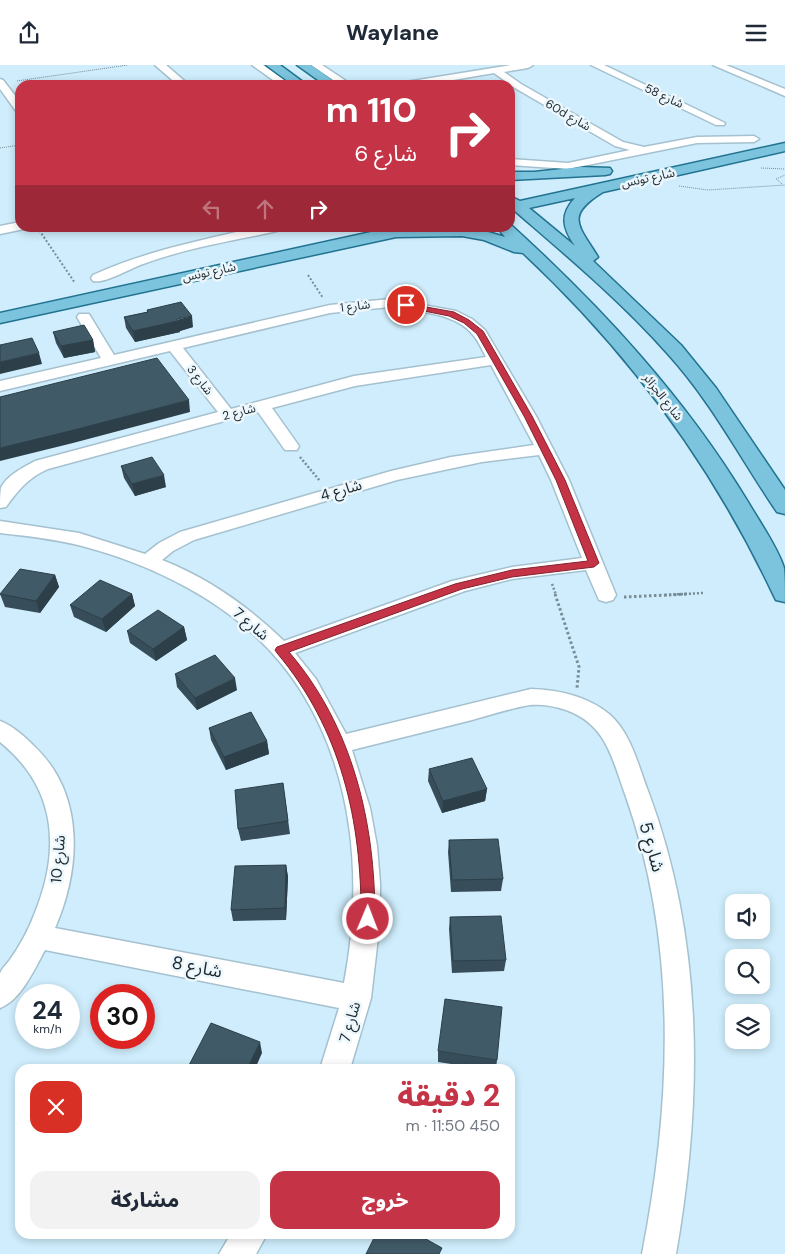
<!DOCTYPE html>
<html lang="ar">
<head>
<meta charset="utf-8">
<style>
	:root { --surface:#fff; --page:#f2f2f3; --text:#1f2937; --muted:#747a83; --accent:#c53446 }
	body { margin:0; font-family:"DM Sans","Noto Sans Arabic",sans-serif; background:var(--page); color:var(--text); direction:rtl; height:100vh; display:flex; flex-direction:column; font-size:19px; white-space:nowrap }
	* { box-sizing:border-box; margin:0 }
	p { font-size:16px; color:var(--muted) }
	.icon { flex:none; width:28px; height:28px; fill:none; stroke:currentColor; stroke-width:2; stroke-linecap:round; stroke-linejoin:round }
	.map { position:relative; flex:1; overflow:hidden; direction:ltr }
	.panel { position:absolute; left:15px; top:999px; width:500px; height:175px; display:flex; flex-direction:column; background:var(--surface); border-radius:15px; box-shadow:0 2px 8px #0003; direction:rtl }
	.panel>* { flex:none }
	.hud { position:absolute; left:15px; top:15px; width:500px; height:152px; border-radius:15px; box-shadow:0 2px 8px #0003; direction:rtl; background:#c53446; color:#fff; overflow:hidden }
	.fabs { position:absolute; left:725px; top:829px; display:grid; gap:10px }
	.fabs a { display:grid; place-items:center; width:45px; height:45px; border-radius:10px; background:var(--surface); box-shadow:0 2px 8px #0003; font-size:25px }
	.speed { position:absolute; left:15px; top:919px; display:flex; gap:10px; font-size:25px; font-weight:700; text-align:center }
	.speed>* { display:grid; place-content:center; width:65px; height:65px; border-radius:50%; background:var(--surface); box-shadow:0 2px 8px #0003; line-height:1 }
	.speed small { font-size:12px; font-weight:400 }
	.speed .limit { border:8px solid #d22; background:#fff; color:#111 }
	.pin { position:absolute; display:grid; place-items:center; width:42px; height:42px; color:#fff; margin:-21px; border:2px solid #fff; border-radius:50%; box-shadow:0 1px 5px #0007 }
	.me { position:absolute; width:55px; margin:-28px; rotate:1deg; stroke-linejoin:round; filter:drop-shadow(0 0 4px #0008) }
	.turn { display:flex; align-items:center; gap:18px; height:105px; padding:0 15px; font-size:22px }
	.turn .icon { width:65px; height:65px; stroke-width:2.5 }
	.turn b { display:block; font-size:35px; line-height:42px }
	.lanes { display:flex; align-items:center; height:48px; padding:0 15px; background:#0003; justify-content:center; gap:25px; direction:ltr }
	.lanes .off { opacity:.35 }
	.round { display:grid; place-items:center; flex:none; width:52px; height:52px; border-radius:15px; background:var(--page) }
	.headline { display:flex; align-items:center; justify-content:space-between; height:85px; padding:0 15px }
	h1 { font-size:30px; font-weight:800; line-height:38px; color:var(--accent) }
	.cta { display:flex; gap:10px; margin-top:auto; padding:10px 15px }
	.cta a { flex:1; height:58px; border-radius:15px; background:var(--accent); color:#fff; font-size:20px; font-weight:800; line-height:58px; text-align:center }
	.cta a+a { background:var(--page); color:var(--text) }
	header { display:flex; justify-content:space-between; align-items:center; height:65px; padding:0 15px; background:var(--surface); font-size:22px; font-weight:800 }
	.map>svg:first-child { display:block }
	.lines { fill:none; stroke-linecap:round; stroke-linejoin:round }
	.minor-casing { stroke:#a5c1cf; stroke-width:3 }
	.major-casing { stroke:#227391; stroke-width:3 }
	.path-far3 { stroke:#788d97; stroke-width:1; stroke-dasharray:1 1; stroke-linecap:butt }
	.path-far2 { stroke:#788d97; stroke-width:2; stroke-dasharray:2 2; stroke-linecap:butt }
	.path-far1 { stroke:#788d97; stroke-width:2.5; stroke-dasharray:2 2; stroke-linecap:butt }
	.path { stroke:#788d97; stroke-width:3; stroke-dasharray:2.5 2.5; stroke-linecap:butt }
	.minor { fill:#fff; fill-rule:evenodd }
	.major { fill:#7cc3dd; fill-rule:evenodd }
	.wall { fill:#374d59 }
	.shaded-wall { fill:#2d3f48 }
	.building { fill:#405a67; stroke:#2d3f48 }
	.route { fill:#c53446; stroke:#80222e }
	.labels { text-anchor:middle; stroke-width:5; stroke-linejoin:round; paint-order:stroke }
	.far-street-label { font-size:12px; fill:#1d282d; stroke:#ebf7fd }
	.street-label { font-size:15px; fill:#1d282d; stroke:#ebf7fd }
	.near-street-label { font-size:18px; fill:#1d282d; stroke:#ebf7fd }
</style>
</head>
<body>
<header><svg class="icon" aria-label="menu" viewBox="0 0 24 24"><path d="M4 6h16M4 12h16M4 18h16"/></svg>Waylane<svg class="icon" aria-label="share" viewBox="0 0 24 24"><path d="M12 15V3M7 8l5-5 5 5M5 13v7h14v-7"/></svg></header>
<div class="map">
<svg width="785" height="1189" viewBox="0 0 785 1189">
	<rect width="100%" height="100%" fill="#cfedfc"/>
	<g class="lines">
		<defs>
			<path id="minor" d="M155,0H166L189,20H178Z
				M252,0H263L291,20H280Z
				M311,0H322L352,20H340Z
				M511,0H533L528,3L504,7L521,19L623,77L644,82L697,72L754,71L759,74L754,77L697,78L568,104L510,100V94L568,98L630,85L615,81L515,23L494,8L424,20H401L406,17Z
				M591,0H604L725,58L724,60H716Z
				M713,0H726L785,24V31Z
				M0,14L3,15L20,37V47L16,46L0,24Z
				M20,157V162L24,164L0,169V161Z
				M258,162H283L277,166C232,176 186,183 143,199C131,203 105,219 93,216L91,213L93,210C146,186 202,175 258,162Z
				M390,234L456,246L472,254L485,265L536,351L569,415L616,530L613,535L606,537L599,535L586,505L512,514L465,526L295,588L316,614L346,669L531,624C559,625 587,631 609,649C631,668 638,700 648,726C704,875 703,1034 676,1189H642C672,1036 678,878 625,729C612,693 606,659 566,645C555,641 541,639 530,640C511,643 491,650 472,655C432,665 392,675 352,685L370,743L377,781L380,818V855L371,933L350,1004H320L339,943L45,885C34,905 21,935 0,943C0,933 0,919 0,909C1,904 6,900 9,896C19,882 28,866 34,850C61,785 57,723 0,677V656C13,661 24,671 34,681C85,729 81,803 55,863L344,918C363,819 355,712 301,626C254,550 166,503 82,481C55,474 27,471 0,468V456L79,468L145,489L159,478L180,467L391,406L451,392L534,380L491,300L355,321L272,343L299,381L297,385H285L258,347L48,404C28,413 18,425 6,442L0,443C0,438 0,429 1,423C6,411 24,402 35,396L218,347L170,286L0,326V316L101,293L77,252L79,249H89L114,290L330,240ZM390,242C417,247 456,247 474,271C479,277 482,285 486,292L354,311L231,344L183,283L330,248ZM539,390L551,415L582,493L512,502L452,516L284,576C249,542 208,513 162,495L173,486L194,475L397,415L482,397Z
				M231,1169H267L256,1189H219Z"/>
			<path id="major" d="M266,0H280L307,20H293Z
				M297,0H311L339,20H325Z
				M785,78V86L603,127C564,151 579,161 598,192L593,196L681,280L716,323L785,425V449L777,447C741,394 711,336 667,288C621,236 567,191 515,146L510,147V131L520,136ZM575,133C559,150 563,164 575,181L529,143Z
				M581,102L610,103L612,106L610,109L605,110L510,115V107H534Z
				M510,159C601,242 684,331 748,437C759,456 778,483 784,503C785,513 785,527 785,537L776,535L773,529C711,398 629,287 523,188L514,187L484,175L462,171L396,172L0,258V248L394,162H471L505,172L497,162H510Z"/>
		</defs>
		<use href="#minor" class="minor-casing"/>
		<use href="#major" class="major-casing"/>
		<path class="path-far3" d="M17,16L128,0
			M0,83L20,80
			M761,103L785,104
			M782,119L776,114L785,110
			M679,121L708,125L785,120"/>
		<path class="path-far2" d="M37,162L75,218
			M308,210L323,233"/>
		<path class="path-far1" d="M300,392L320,416
			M552,519L556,530
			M665,530L703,528"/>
		<path class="path" d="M555,529L579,602L577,623
			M624,532L689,529"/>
		<use href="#minor" class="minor"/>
		<use href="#major" class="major"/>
	</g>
	<path class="wall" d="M147,245L193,262L180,266V267L135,277L126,263L124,252L147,247Z
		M53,267L93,275L95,287L64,293L56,278Z
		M121,401L166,422L135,431L124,413Z
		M55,510L59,522L40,548L5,542L0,529Z
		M132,529L135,541L106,567L74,552L70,540Z
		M184,562L187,575L156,596L130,578L127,566Z
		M175,609L237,625L197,645L177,622Z
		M209,663L267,676L269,689L226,705L211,675Z
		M429,704L487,724L485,736L442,748L428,716Z
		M283,718L290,769L241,776L238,764Z
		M449,775L503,814L501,826L451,827L448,787Z
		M286,800L288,812L286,855L233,856L231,845Z
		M450,852L506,895L504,906L452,908L449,864Z
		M438,986L497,995L496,1004H484L438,997Z"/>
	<path class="shaded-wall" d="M192,251L193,262L180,266V267L135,277L133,266Z
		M93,275L95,287L64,293L61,281Z
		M39,288L42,299L0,309V297Z
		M189,335L190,347L73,378L0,396V383Z
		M164,410L166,422L135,431L132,419Z
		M55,510L59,522L40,548L36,536Z
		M132,529L135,541L106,567L102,554Z
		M184,562L187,575L156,596L153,584Z
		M235,613L237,625L197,645L195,633Z
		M267,676L269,689L226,705L224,692Z
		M487,724L485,736L442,748L443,736Z
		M286,800L288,812L286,855L285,843Z
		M260,977L262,988L255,1004H247Z"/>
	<path class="building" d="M181,237L192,251L177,254L178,256L133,266L124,252L148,247L147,245Z
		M84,260L93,275L61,281L53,267Z
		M32,273L39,288L0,297V280Z
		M157,293L189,335L70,366L0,383V332Z
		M152,392L164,410L132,419L121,401Z
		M20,504L55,510L36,536L0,529Z
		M100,515L132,529L102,554L70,540Z
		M158,545L184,562L153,584L127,566Z
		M215,590L235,613L195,633L175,609Z
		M251,647L267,676L224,692L209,663Z
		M472,693L487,724L443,736L429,704Z
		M283,718L288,756L238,764L235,725Z
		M498,774L503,814L452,815L449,775Z
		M286,800L285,843L231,845L235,801Z
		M501,851L506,895L453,896L450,852Z
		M445,934L502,942L497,995L438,986Z
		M211,958L260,977L247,1004H187Z
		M376,1169H417L442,1183L439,1189H366Z"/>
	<path class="route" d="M404,238L454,247L469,255L483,266L532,351L565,415L599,498L594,502L512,512L462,524L289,587C353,662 375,757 375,854L373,858L368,860L363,858L361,854C362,756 341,664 277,588L275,585L277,582L455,519L512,505L588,496L556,415L524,351L477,269L464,258L449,251L404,242Z"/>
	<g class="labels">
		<g class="far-street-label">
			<text transform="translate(664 31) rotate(25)" y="4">شارع 58</text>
			<text transform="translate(568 50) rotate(30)" y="4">60d شارع</text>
			<text transform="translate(648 113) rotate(-12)" y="4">شارع تونس</text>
			<text transform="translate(209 207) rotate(-12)" y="4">شارع تونس</text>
			<text transform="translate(355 241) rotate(-7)" y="4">شارع 1</text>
			<text transform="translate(200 315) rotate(52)" y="4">شارع 3</text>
			<text transform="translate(663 332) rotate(52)" y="4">شارع الجزائر</text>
			<text transform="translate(239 347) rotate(-15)" y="4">شارع 2</text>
		</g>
		<g class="street-label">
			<text transform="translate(341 425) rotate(-16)" y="5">شارع 4</text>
			<text transform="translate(251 559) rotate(40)" y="5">شارع 7</text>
			<text transform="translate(58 794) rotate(-85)" y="5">شارع 10</text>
			<text transform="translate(350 957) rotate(-74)" y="5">شارع 7</text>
		</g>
		<g class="near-street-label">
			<text transform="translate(652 782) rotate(74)" y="6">شارع 5</text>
			<text transform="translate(197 902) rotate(11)" y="6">شارع 8</text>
		</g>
	</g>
</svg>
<div class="fabs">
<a><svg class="icon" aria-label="sound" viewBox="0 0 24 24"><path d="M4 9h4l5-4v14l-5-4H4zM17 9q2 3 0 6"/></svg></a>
<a><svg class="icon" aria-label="search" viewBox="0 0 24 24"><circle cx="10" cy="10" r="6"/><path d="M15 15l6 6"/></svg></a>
<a><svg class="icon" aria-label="layers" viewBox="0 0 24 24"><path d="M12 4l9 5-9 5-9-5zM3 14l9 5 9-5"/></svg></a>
</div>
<div class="speed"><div>24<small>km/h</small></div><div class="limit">30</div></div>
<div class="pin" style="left:406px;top:240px;background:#d93025"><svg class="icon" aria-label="arrive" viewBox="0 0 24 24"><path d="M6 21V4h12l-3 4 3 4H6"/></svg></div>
<svg class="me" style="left:368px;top:854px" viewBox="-20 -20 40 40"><circle r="17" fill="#c53446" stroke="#fff" stroke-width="3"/><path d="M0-11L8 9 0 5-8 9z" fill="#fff"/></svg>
<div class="hud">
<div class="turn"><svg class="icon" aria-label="right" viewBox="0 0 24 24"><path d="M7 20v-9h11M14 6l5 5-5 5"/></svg><div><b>110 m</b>شارع 6</div></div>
<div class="lanes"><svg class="icon off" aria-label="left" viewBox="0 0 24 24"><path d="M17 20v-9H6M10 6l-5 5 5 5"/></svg><svg class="icon off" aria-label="ahead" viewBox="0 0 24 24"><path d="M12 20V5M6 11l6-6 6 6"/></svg><svg class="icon" aria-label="right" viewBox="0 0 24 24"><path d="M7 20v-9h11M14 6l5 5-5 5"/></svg></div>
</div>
<section class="panel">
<div class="headline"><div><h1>2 دقيقة</h1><p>450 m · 11:50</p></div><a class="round" style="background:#d93025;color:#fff"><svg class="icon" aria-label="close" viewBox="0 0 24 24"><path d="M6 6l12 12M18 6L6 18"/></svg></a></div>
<div class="cta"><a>خروج</a><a>مشاركة</a></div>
</section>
</div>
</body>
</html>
